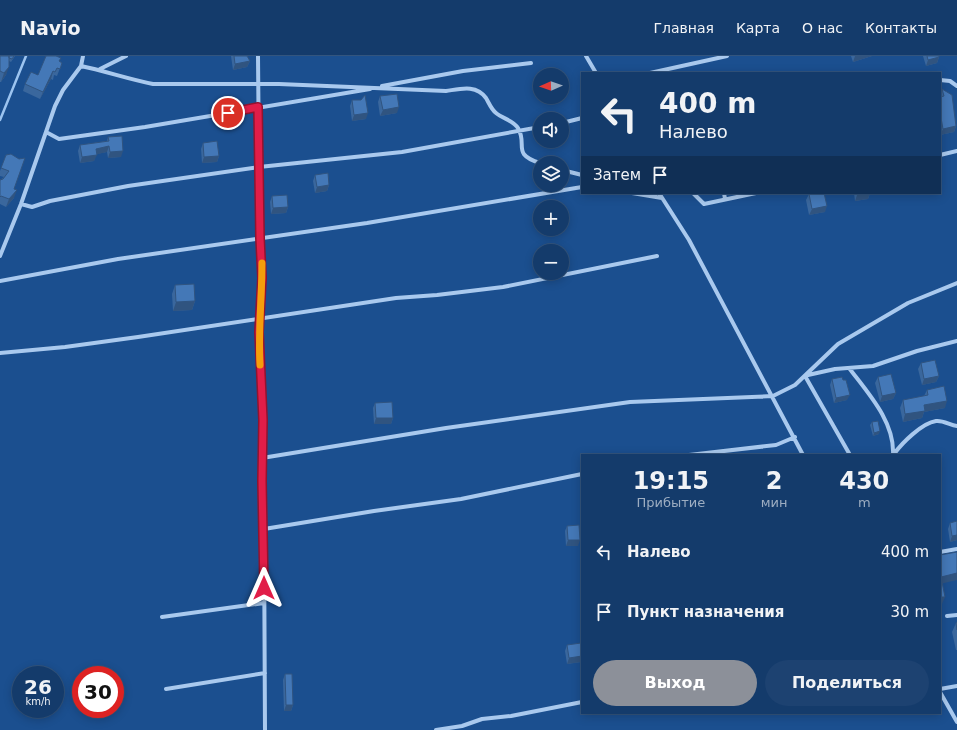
<!DOCTYPE html>
<html lang="ru">
<head>
<meta charset="utf-8">
<style>
	:root { --surface:#143b6b; --page:#1d4271; --text:#f1f3f6; --muted:#9dadc1; --line:#33557e; --accent:#8c9099 }
	body { margin:0; font-family:"DejaVu Sans",sans-serif; background:var(--page); color:var(--text); height:100vh; display:flex; flex-direction:column; font-size:15px; white-space:nowrap }
	* { box-sizing:border-box; margin:0 }
	p { font-size:13px; color:var(--muted) }
	.icon { flex:none; width:22px; height:22px; fill:none; stroke:currentColor; stroke-width:2; stroke-linecap:round; stroke-linejoin:round }
	.map { position:relative; flex:1; overflow:hidden }
	.sheet { position:absolute; left:581px; top:398px; width:360px; height:260px; display:flex; flex-direction:column; background:var(--surface); border-radius:0px; box-shadow:0 2px 10px #0003,0 0 0 1px var(--line) }
	.sheet>* { flex:none }
	.hud { position:absolute; left:581px; top:16px; width:360px; height:122px; border-radius:0px; box-shadow:0 2px 10px #0003,0 0 0 1px var(--line); background:#143b6b; color:var(--text); overflow:hidden }
	.needle { width:26px; rotate:268deg }
	.tools { position:absolute; left:533px; top:12px; display:grid; gap:8px }
	.tools a { display:grid; place-items:center; width:36px; height:36px; border-radius:50%; background:var(--surface); box-shadow:0 2px 10px #0003,0 0 0 1px var(--line); font-size:20px }
	.speed { position:absolute; left:12px; top:610px; display:flex; gap:8px; font-size:20px; font-weight:700; text-align:center }
	.speed>* { display:grid; place-content:center; width:52px; height:52px; border-radius:50%; background:var(--surface); box-shadow:0 2px 10px #0003,0 0 0 1px var(--line); line-height:1 }
	.speed small { font-size:10px; font-weight:400 }
	.speed .limit { border:6px solid #d22; background:#fff; color:#111 }
	.pin { position:absolute; display:grid; place-items:center; width:34px; height:34px; color:#fff; margin:-17px; border:2px solid #fff; border-radius:50%; box-shadow:0 1px 4px #0007 }
	.me { position:absolute; width:44px; margin:-22px; rotate:0deg; stroke-linejoin:round; filter:drop-shadow(0 0 3px #0008) }
	.turn { display:flex; align-items:center; gap:14px; height:84px; padding:0 12px; font-size:18px }
	.turn .icon { width:52px; height:52px; stroke-width:2.5 }
	.turn b { display:block; font-size:28px; line-height:34px }
	.then { display:flex; align-items:center; height:38px; padding:0 12px; background:#0003; gap:8px; font-size:15px }
	.eta { display:flex; justify-content:space-evenly; align-items:center; height:68px; text-align:center }
	.eta b { font-size:24px; font-weight:800; line-height:28px }
	.action { display:flex; gap:8px; margin-top:auto; padding:8px 12px }
	.action a { flex:1; height:46px; border-radius:24px; background:var(--accent); color:#fff; font-size:16px; font-weight:800; line-height:46px; text-align:center }
	.action a+a { background:var(--page); color:var(--text) }
	ul { padding:0; list-style:none }
	li { display:flex; align-items:center; gap:12px; height:60px; padding:0 12px }
	li div { flex:1 }
	li b { display:block; font-size:15px }
	li em { font-style:normal }
	header { display:flex; align-items:center; gap:24px; box-sizing:border-box; height:56px; padding:0 20px; background:var(--surface); border-bottom:1px solid var(--line) }
	header strong { font-size:19px }
	nav { display:flex; gap:22px; margin-inline-start:auto; font-size:14px }
	.map>svg:first-child { display:block }
	.lines { fill:none; stroke-linecap:round; stroke-linejoin:round }
	.stream { stroke:#9cc4f0; stroke-width:2.5 }
	.minor { stroke:#a9c9ee; stroke-width:4 }
	.wall { fill:#3a679d }
	.shaded-wall { fill:#305480 }
	.building { fill:#4478b7; stroke:#305480 }
	.route-casing { stroke:#92132f; stroke-width:10 }
	.route { stroke:#e11d48; stroke-width:7 }
	.slow { stroke:#f59e0b; stroke-width:7 }
</style>
</head>
<body>
<header>
<strong>Navio</strong>
<nav><a>Главная</a><a>Карта</a><a>О нас</a><a>Контакты</a></nav>
</header>
<div class="map">
<svg width="957" height="674" viewBox="0 0 957 674">
	<rect width="100%" height="100%" fill="#1b4f8f"/>
	<g class="lines">
		<path class="stream" d="M0,64L26,0"/>
		<path class="minor" d="M258,0L259,111L263,203L262,250L259,277L263,364L262,439L264,473L265,674
			M586,0L596,17
			M81,10C105,15 128,23 153,28H279L446,35C460,33 476,28 486,42C489,47 491,53 496,57C503,63 513,64 518,72C528,89 511,98 540,107
			M100,13L126,0
			M650,17L727,0
			M940,24L950,25L957,30
			M382,30L463,15L531,7
			M562,67L582,62
			M46,76L59,83L145,71L370,33
			M940,99L957,95
			M562,114L582,119
			M632,137L662,142
			M659,137L689,184L803,399
			M693,137L704,148L756,137
			M724,137L725,143
			M21,148L32,151L50,145L128,130L259,111L402,96L540,71
			M0,200L21,148L55,50L63,34L81,10L83,0
			M0,225L118,203L367,167L582,131
			M0,297L65,291L138,281L396,242L437,239L503,231L657,200
			M849,312C868,337 895,366 893,399
			M808,319L835,313L873,310L917,295L957,285
			M805,320L850,399
			M894,398C902,387 922,367 936,365C943,364 950,369 957,370
			M689,399L776,389L795,381
			M262,402L446,372L630,346L773,340L795,329L838,288L908,247L957,227
			M264,473L374,455L461,443L582,418
			M940,496L957,493
			M947,560L957,559
			M162,561L264,547
			M166,633L265,617
			M940,633L957,630
			M940,636L957,666
			M436,674L462,670L482,663L511,660L582,646"/>
	</g>
	<path class="wall" d="M0,0H15L11,6L9,5L6,19L1,26H0Z
		M231,0H247L250,5L247,11L233,14Z
		M851,0H872L853,6Z
		M923,0H939V1L937,7L926,10Z
		M59,5L62,7L57,20L54,19L53,24L51,23L40,43L23,35L25,28Z
		M942,33L956,70L954,76L940,79V39Z
		M380,40L397,57L380,60L378,46Z
		M352,44L366,63L352,65L350,50Z
		M108,81L121,101L108,102L107,96L96,98L94,105L80,107L78,95L80,89L107,85Z
		M203,87L219,100L217,106L202,107L201,93Z
		M6,99L14,133V142L6,151L0,148V124L4,121L0,120V115Z
		M315,119L329,129L327,135L315,137L313,125Z
		M854,137H870L868,143L855,145Z
		M809,138L825,156L809,159L806,144Z
		M272,140L288,151L286,157L271,158L270,146Z
		M175,229L195,245L192,254L173,255L172,238Z
		M921,307L939,320L936,326L922,329L918,313Z
		M878,321L896,337L893,343L880,346L875,327Z
		M832,323L847,344L834,347L830,329Z
		M927,334L945,352L924,356L922,362L903,366L900,352L903,344L924,340Z
		M375,347L393,362L391,368H374L373,352Z
		M872,366L879,378L873,380L870,369Z
		M950,467L957,484L950,486L948,473Z
		M567,470L578,490H566L565,475Z
		M957,566V594H956L952,576L956,567Z
		M567,589L581,606L567,608L565,595Z
		M285,618L293,649L291,655H284L283,624Z"/>
	<path class="shaded-wall" d="M855,0H872L853,6Z
		M939,1L937,7L926,10L928,4Z
		M250,5L247,11L233,14L235,8Z
		M9,11L6,19L1,26L4,17Z
		M53,15L51,23L40,43L43,36Z
		M399,51L397,57L380,60L383,54Z
		M368,57L366,63L352,65L354,59Z
		M956,70L954,76L940,79L943,73Z
		M109,90L107,96L94,99L96,93Z
		M123,95L121,101L108,102L110,96Z
		M97,99L94,105L80,107L82,101Z
		M219,100L217,106L202,107L204,101Z
		M329,129L327,135L315,137L317,131Z
		M17,134L14,142L6,151L9,143Z
		M870,137L868,143L855,145L857,139Z
		M827,150L825,156L809,159L812,153Z
		M288,151L286,157L271,158L273,152Z
		M195,245L192,254L173,255L176,246Z
		M939,320L936,326L922,329L924,323Z
		M896,337L893,343L880,346L882,340Z
		M850,339L847,344L834,347L836,342Z
		M947,345L945,352L924,356L922,362L903,366L905,358L924,349Z
		M376,362H393L391,368H374Z
		M880,375L879,378L873,380L874,377Z
		M957,479V484L950,486L952,480Z
		M568,484H580L578,490H566Z
		M957,517V524L940,528L941,521Z
		M940,541H945L942,548H940Z
		M582,600V603L581,606L567,608L569,602Z
		M286,649H293L291,655H284Z"/>
	<path class="building" d="M0,0H9V11L4,17L0,15Z
		M9,0H14L12,3L9,2Z
		M46,0H56L61,2L59,5L62,7L60,13L57,12L55,16L53,15L43,36L25,28L31,16L38,19Z
		M234,0H247L250,5L235,8Z
		M927,0H939V1L928,4Z
		M942,33L952,39L956,70L943,73L940,56V41L944,40Z
		M397,38L399,51L383,54L380,40Z
		M365,39L368,57L354,59L352,44H361Z
		M122,80L123,95L110,96L109,90L96,93L97,99L82,101L80,89L109,85L108,81Z
		M217,85L219,100L204,101L203,87Z
		M11,98L19,103L25,102L14,133L17,134L9,143L1,140L0,141V124L3,123L9,115L1,112L6,99Z
		M328,117L329,129L317,131L315,119Z
		M815,137H824L827,150L812,153L809,138Z
		M857,137H870L857,139Z
		M287,139L288,151L273,152L272,140Z
		M194,228L195,245L176,246L175,229Z
		M935,304L939,320L924,323L921,307Z
		M891,318L896,337L882,340L878,321Z
		M842,321L843,324H846L850,339L836,342L832,323Z
		M944,330L947,345L924,349L925,355L905,358L903,344L928,339L927,334Z
		M392,346L393,362H376L375,347Z
		M878,365L880,375L874,377L872,366Z
		M957,465V479L952,480L950,467Z
		M579,469L580,484H568L567,470Z
		M957,496V517L941,521L945,541H940V499Z
		M957,566V574L956,567Z
		M581,587L582,594V600L569,602L567,589Z
		M285,618H292L293,649H286Z"/>
	<g class="lines">
		<defs>
			<path id="route" d="M228,57L258,51L260,182L262,222L259,276L263,364L262,425L264,532"/>
		</defs>
		<use href="#route" class="route-casing"/>
		<use href="#route" class="route"/>
		<path class="slow" d="M260,309C258,275 262,241 262,207"/>
	</g>
</svg>
<div class="tools">
<a><svg class="needle" viewBox="-14 -14 28 28"><path d="M0-13l5 13h-10z" fill="#e53935"/><path d="M0 13l5-13h-10z" fill="#9dadc1"/></svg></a>
<a><svg class="icon" aria-label="sound" viewBox="0 0 24 24"><path d="M4 9h4l5-4v14l-5-4H4zM17 9q2 3 0 6"/></svg></a>
<a><svg class="icon" aria-label="layers" viewBox="0 0 24 24"><path d="M12 4l9 5-9 5-9-5zM3 14l9 5 9-5"/></svg></a>
<a>+</a>
<a>−</a>
</div>
<div class="speed"><div>26<small>km/h</small></div><div class="limit">30</div></div>
<div class="pin" style="left:228px;top:57px;background:#d93025"><svg class="icon" aria-label="arrive" viewBox="0 0 24 24"><path d="M6 21V4h12l-3 4 3 4H6"/></svg></div>
<svg class="me" style="left:264px;top:532px" viewBox="-20 -20 40 40"><path d="M0-17L14 15 0 8-14 15z" fill="#e11d48" stroke="#fff" stroke-width="4"/></svg>
<div class="hud">
<div class="turn"><svg class="icon" aria-label="left" viewBox="0 0 24 24"><path d="M17 20v-9H6M10 6l-5 5 5 5"/></svg><div><b>400 m</b>Налево</div></div>
<div class="then">Затем<svg class="icon" aria-label="arrive" viewBox="0 0 24 24"><path d="M6 21V4h12l-3 4 3 4H6"/></svg></div>
</div>
<section class="sheet">
<div class="eta">
<div><b>19:15</b><p>Прибытие</p></div>
<div><b>2</b><p>мин</p></div>
<div><b>430</b><p>m</p></div>
</div>
<ul>
<li><svg class="icon" aria-label="left" viewBox="0 0 24 24"><path d="M17 20v-9H6M10 6l-5 5 5 5"/></svg><div><b>Налево</b></div><em>400 m</em></li>
<li><svg class="icon" aria-label="arrive" viewBox="0 0 24 24"><path d="M6 21V4h12l-3 4 3 4H6"/></svg><div><b>Пункт назначения</b></div><em>30 m</em></li>
</ul>
<div class="action"><a>Выход</a><a>Поделиться</a></div>
</section>
</div>
</body>
</html>
